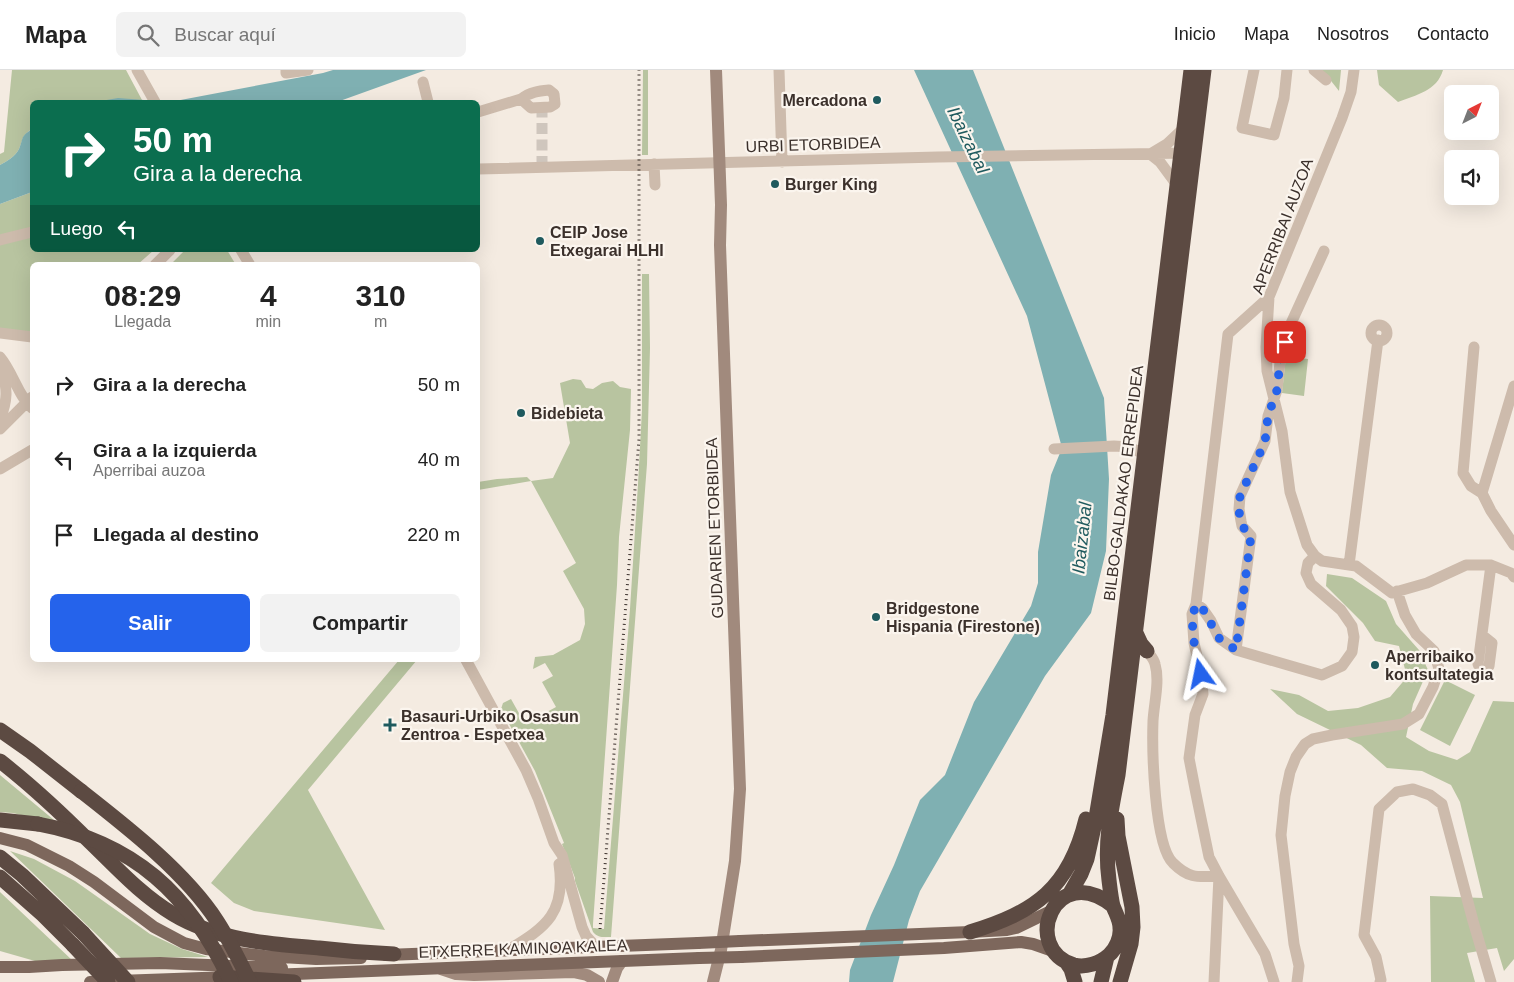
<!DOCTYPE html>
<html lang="es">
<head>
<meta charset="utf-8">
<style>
	:root { --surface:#fff; --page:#f2f2f2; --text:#222; --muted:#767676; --line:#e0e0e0; --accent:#2563eb }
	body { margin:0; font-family:Arial,sans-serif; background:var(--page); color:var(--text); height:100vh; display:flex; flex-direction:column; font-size:19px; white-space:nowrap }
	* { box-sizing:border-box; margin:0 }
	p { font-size:16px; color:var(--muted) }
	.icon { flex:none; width:28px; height:28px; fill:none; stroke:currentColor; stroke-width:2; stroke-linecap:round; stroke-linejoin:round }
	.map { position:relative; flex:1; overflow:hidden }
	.details { position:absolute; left:30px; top:192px; width:450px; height:400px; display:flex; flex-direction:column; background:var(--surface); border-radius:8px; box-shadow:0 5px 20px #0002 }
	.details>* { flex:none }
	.banner { position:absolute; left:30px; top:30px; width:450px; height:152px; border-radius:8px; box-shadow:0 5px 20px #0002; background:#0b6e4f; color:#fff; overflow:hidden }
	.needle { width:32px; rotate:42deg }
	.controls { position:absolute; left:1444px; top:15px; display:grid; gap:10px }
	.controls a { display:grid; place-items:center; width:55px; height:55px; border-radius:8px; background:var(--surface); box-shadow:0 5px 20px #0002; font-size:25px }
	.pin { position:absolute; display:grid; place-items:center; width:42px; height:42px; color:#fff; margin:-21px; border-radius:10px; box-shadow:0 2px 8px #0006 }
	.me { position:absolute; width:55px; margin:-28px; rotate:348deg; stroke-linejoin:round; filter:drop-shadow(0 0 4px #0008) }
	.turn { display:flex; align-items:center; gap:18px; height:105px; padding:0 20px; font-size:22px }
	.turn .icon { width:65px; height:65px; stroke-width:2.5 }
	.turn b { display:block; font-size:35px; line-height:42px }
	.then { display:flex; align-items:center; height:48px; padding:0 20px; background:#0003; gap:10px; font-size:19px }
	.eta { display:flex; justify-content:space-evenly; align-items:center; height:85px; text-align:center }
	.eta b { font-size:30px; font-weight:600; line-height:35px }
	.button { display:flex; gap:10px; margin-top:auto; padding:10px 20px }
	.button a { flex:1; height:58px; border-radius:8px; background:var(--accent); color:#fff; font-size:20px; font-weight:600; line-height:58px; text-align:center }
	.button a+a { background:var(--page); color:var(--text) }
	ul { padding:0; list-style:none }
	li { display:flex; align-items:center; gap:15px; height:75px; padding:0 20px }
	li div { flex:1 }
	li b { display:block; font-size:19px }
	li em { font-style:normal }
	header { display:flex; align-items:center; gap:30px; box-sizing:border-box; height:70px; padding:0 25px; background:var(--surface); border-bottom:1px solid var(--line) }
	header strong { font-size:24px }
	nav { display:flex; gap:28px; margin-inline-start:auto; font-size:18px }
	.search { width:350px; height:45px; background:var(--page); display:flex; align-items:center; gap:12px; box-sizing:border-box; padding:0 18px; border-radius:8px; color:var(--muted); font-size:19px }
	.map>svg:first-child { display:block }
	.green { fill:#b8c4a0 }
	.water { fill:#7fb0b2 }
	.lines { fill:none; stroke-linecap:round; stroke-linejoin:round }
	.street-tunnel { stroke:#cfc6bd; stroke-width:11; stroke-dasharray:11 5.5; stroke-linecap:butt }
	.street { stroke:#cdbbac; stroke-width:11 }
	.secondary { stroke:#a18a7d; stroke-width:12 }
	.primary { stroke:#7d675c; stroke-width:12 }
	.highway { stroke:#5c4a42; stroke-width:15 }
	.rail { stroke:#3b302b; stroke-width:3; stroke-dasharray:1 4; stroke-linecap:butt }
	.primary-bridge { stroke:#7d675c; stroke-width:12 }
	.highway-bridge { stroke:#5c4a42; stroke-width:15 }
	.route { stroke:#2563eb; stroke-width:9; stroke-dasharray:0 16.2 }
	.poi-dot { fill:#1f5a5e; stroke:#fbf5ee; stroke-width:2 }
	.labels { text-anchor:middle; stroke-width:4.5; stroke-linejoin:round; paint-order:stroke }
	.poi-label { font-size:16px; font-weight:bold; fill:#3b302b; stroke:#fbf5ee; text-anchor:start }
	.street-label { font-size:16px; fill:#3b302b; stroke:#fbf5ee }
	.water-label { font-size:18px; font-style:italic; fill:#1f5a5e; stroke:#fbf5ee }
</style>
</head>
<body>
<header>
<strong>Mapa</strong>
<div class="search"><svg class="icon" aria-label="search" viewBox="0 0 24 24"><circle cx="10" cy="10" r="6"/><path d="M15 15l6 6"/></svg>Buscar aquí</div>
<nav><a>Inicio</a><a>Mapa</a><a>Nosotros</a><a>Contacto</a></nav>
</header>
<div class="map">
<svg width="1514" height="912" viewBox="0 0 1514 912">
	<rect width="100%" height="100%" fill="#f4ebe1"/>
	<path class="green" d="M12,0H126L142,30H101L95,32H32V59C21,66 24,68 19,79C15,87 7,91 0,95V84L4,82Z
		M643,0H648V85H642Z
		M1321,0H1341L1339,21L1328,7Z
		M1377,0H1443C1437,21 1416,25 1398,32L1379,15Z
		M32,122V180H154L137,195H32V262L0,259V134Z
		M185,180H227L236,195H170Z
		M642,204H649L650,278L647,394L611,867C603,867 598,868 593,862L575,811V808L562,774L564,773L535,701L501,639L503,633L511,629L525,654L556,637L542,612L553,606L545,593L533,599L535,587L553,585L580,570L585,554L584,539L563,501L576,493L531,411L478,420V412L497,409L527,407L531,411L553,408L570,373L560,313L573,309L581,310L586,318L593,319L602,313L613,311L620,317L631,319L630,360L619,467L617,515L593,854V858L604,859L630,539L638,414L642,340Z
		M1286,286L1308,289L1304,326L1282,323Z
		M1327,504L1352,508L1386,531L1396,554L1419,580L1428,600L1413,634L1406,667L1429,681L1457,690L1470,682L1493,631L1514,632V889L1504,901L1497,878L1467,883L1475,912H1431L1430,826L1483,828L1460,732L1451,715L1422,701L1387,698L1361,675L1297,644L1270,619L1299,625L1328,641L1358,638L1390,627L1407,607L1399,576L1375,571L1363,553L1326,516Z
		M399,590H417L308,720L385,860L254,841L234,833L211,813Z
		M1445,610L1475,625L1450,676L1420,660Z
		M0,705L60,755L13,743L0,742Z
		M10,781L34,789L75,811L150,864L182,879L208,887L121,888Z
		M0,822L73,891H35L0,881Z"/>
	<path class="water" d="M333,0H426L337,32H95L118,28L170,32L323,3Z
		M914,0H973L1104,328L1109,409L1106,481L1091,543L1045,606L920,821L909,850L893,912H849L850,900L871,845L894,795L920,730L945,705L974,632L1031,536L1038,513V482L1051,405L1062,378L1027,246Z
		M32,59V122L0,134V95C7,91 15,87 19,79C24,67 20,67 32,59Z"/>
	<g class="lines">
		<path class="street-tunnel" d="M542,97V39"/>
		<path class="street" d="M137,0L155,32
			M286,0V3L308,0
			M779,0L782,92
			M1254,0L1242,58L1274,65L1284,28L1287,0
			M1314,0L1326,10
			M1354,0L1351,22L1342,48L1269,227L1266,277L1267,301L1282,361L1290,422L1307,475L1315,486L1322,491L1356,496L1392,523L1427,513L1466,495H1491L1511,503L1514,507
			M423,12L428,32
			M549,20L554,24L555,34L550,37L531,38L521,29C530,22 539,21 549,20Z
			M478,42L521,29
			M1152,83L1167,74L1184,58
			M1150,84L1160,92L1177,115
			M654,94L655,115
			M478,99L938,87L1187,83
			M0,170L32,162
			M241,180L250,195
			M155,195L170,180
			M1269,227L1228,264L1196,534L1192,544L1194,573L1201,604L1203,624L1195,645L1189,688L1196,724L1209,787L1219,806L1265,884L1274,912
			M1371 263a8 8 0 1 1 16 0a8 8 0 1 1-16 0Z
			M0,263L32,267
			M1474,277L1463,403L1471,416L1482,423
			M0,287C13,302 18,326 32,338
			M0,300C9,317 7,332 0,350
			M1514,316L1482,423L1491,441L1514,475
			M0,359L32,327
			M1054,379L1114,376L1129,377L1144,384
			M0,399L32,380
			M1349,495L1378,270
			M1196,534L1202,538L1211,551L1219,568L1236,580L1322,605L1342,596L1352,582L1354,567L1352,556L1341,540L1311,514L1306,503L1308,493L1315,486
			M1482,565L1492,573L1489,596L1485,600L1480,599L1478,594L1491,495
			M1236,580L1251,466L1242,456L1241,451L1239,439L1240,426L1265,371L1268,346L1277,320L1281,283L1288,260L1324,181
			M1147,581C1150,585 1154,589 1155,594C1160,611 1154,633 1153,651C1152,679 1154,775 1173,793C1189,809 1198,807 1219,806L1214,912
			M466,590L526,700L538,728L554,773L562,785L582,857L586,866L596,877
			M508,880C547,857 566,842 559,794
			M1297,912L1299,896L1294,874L1281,765L1285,726L1290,702L1296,687L1305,674L1313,669L1332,665L1403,654L1419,644L1433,617L1439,599L1434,581L1416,564L1405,545L1397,521
			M1380,912L1381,910L1376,887L1364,865L1379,739L1397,722L1413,719L1430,725L1442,734L1473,851L1491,912"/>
		<path class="secondary" d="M441,899L456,904L474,905L573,902L587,905L599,912
			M612,912L617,898L622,891
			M713,912L721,880L735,791L740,719L720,175L721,135L716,0"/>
		<path class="primary" d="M0,768L27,775L69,796L94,812L154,857L184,873L206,879L264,886L316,889L361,888
			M740,871L970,862L1007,860L1016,858L1051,841
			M386,885L698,873
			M741,887L944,878L1021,872L1033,874L1053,881
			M0,897H29L62,895L160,893L282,898
			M270,905L699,888
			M90,912L230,907"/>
		<path class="highway" d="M1135,561L1141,574L1147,581
			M0,660L30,681L81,721
			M0,691C32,716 61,743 90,772C116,797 141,825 173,844C216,870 269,874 319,878C344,881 369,883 394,884
			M1117,749L1118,766L1132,837L1133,857L1131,874L1120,912
			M0,750L38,754
			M0,787L22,805L83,863
			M0,807L43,845L73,875
			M1069,825L1081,804L1087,789L1096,748L1113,645L1191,0
			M1113,836C1055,789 1020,879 1074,895C1086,898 1100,893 1109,885C1116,879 1121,867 1120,858C1120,850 1116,844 1113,836C1111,828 1110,818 1109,810C1104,774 1111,740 1118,705L1204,0
			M970,862C1035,842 1069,819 1086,749
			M1067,893L1071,899L1075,912
			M220,907L294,912
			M1101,912L1107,887"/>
		<path class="rail" d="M600,859L639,369V0"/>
		<path class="primary-bridge" d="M698,873L740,871
			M699,888L741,887"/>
		<path class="highway-bridge" d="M81,721C127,757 185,802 217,851C230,871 240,892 250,912
			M38,754C134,772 190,824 231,912
			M83,863L128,912
			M73,875L108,912"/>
	</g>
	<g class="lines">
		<path class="route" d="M1201,604C1196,582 1188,556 1196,534C1212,544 1209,556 1219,568C1223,573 1231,576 1236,580L1251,466L1242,456L1240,451L1239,439L1240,426L1265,372L1268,346L1277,320L1281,283L1285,272"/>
	</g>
	<g class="poi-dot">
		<circle cx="877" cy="30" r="5"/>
		<circle cx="775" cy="114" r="5"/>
		<circle cx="540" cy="171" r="5"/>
		<circle cx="521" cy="343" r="5"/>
		<circle cx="876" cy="547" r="5"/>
		<circle cx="1375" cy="595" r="5"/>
		<path d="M387.5 647.5h5v5h5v5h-5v5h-5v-5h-5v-5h5z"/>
	</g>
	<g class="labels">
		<g class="poi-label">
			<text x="867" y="36" text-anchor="end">Mercadona</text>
			<text x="785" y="120">Burger King</text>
			<text x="550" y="168">CEIP Jose<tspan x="550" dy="18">Etxegarai HLHI</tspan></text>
			<text x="531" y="349">Bidebieta</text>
			<text x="886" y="544">Bridgestone<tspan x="886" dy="18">Hispania (Firestone)</tspan></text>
			<text x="1385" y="592">Aperribaiko<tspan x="1385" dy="18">kontsultategia</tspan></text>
			<text x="401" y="652">Basauri-Urbiko Osasun<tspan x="401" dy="18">Zentroa - Espetxea</tspan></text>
		</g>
		<g class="street-label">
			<text transform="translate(813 74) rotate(-2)" y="6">URBI ETORBIDEA</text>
			<text transform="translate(1282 156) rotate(-69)" y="6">APERRIBAI AUZOA</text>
			<text transform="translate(1123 413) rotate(-83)" y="6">BILBO-GALDAKAO ERREPIDEA</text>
			<text transform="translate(714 458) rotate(-92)" y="6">GUDARIEN ETORBIDEA</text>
			<text transform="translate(523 878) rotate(-2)" y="6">ETXERRE KAMINOA KALEA</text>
		</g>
		<g class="water-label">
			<text transform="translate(968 70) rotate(64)" y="6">Ibaizabal</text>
			<text transform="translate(1082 468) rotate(-84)" y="6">Ibaizabal</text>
		</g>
	</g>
</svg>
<div class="controls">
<a><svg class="needle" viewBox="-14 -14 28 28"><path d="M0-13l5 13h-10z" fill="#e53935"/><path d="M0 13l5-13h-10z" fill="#767676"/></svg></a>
<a><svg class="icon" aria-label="sound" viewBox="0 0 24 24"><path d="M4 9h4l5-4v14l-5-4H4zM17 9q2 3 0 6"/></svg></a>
</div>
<div class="pin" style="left:1285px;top:272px;background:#d93025"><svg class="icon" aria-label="arrive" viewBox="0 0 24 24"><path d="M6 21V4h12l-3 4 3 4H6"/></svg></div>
<svg class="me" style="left:1201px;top:604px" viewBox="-20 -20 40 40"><path d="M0-17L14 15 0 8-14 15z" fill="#2563eb" stroke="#fff" stroke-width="4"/></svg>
<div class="banner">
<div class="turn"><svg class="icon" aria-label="right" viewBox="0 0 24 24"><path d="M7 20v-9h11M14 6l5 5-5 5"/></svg><div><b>50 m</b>Gira a la derecha</div></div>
<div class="then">Luego<svg class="icon" aria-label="left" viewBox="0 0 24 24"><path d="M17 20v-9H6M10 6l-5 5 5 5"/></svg></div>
</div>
<section class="details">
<div class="eta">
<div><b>08:29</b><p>Llegada</p></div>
<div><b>4</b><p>min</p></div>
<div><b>310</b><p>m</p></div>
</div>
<ul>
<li><svg class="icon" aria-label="right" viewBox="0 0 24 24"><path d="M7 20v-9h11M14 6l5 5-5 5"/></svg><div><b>Gira a la derecha</b></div><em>50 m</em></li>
<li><svg class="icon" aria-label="left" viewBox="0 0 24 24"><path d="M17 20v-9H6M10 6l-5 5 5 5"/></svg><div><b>Gira a la izquierda</b><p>Aperribai auzoa</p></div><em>40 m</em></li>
<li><svg class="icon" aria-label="arrive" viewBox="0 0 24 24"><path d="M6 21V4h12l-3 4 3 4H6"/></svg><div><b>Llegada al destino</b></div><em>220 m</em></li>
</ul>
<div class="button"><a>Salir</a><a>Compartir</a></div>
</section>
</div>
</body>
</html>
